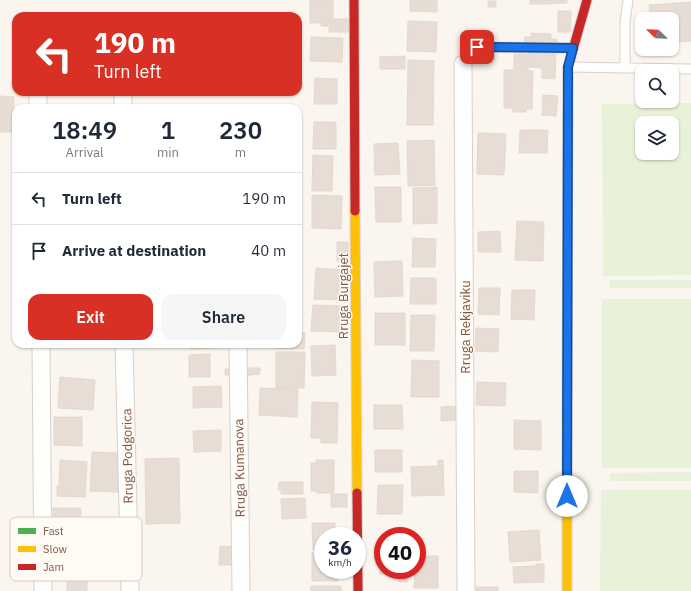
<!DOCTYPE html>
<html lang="en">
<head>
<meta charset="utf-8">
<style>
	:root { --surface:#fff; --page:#f6f6f7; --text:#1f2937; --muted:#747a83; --line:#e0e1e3; --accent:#d93025 }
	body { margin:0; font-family:"IBM Plex Sans",sans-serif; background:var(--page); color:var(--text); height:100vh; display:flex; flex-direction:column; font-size:15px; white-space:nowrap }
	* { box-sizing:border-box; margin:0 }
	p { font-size:13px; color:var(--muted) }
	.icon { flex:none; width:22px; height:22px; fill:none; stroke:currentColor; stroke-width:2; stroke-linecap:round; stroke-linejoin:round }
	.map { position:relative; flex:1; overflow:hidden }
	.details { position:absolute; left:12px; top:104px; width:290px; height:244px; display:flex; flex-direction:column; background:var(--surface); border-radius:12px; box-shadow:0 1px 3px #0004 }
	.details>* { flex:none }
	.banner { position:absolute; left:12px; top:12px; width:290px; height:84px; border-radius:12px; box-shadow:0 1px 3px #0004; background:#d93025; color:#fff; overflow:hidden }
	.needle { width:26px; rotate:293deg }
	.fabs { position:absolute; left:635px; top:12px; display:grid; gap:8px }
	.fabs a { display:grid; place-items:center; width:44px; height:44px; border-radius:8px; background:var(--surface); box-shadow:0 1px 3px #0004; font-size:20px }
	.speed { position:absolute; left:314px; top:527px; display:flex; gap:8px; font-size:20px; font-weight:700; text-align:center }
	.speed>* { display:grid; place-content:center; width:52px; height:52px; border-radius:50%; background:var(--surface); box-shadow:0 1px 3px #0004; line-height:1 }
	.speed small { font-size:10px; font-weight:400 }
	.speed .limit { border:6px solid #d22; background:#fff; color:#111 }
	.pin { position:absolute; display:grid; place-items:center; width:34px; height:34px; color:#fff; margin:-17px; border-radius:8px; box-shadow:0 2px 6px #0006 }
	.me { position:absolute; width:44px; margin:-22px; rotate:0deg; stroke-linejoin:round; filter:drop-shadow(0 0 3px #0008) }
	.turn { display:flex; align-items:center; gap:14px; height:84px; padding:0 16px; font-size:18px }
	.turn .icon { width:52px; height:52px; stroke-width:2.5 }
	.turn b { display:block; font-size:28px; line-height:34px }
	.eta { display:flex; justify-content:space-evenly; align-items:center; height:68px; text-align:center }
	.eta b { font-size:24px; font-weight:600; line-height:28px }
	.button { display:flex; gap:8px; margin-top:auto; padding:8px 16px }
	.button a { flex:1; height:46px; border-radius:12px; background:var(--accent); color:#fff; font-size:16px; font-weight:600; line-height:46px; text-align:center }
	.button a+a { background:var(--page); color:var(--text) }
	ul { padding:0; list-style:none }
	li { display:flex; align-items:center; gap:12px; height:52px; padding:0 16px; border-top:1px solid var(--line) }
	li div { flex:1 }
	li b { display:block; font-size:15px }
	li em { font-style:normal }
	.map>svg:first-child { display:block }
	.green { fill:#e8f2d8; fill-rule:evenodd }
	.building { fill:#e7ddd5; stroke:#e4d8d0 }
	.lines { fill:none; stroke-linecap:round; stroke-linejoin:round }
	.lane-casing { stroke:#d9d0cb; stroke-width:11 }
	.street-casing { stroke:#d9d0cb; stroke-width:19 }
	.fast-casing { stroke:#dbd2cc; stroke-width:11 }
	.slow-casing { stroke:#dbd2cc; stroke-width:11 }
	.jam-casing { stroke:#dbd2cc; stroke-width:11 }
	.lane { stroke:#fefefd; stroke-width:9 }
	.street { stroke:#fefefd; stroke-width:17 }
	.fast { stroke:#4caf50; stroke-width:9 }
	.slow { stroke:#ffc107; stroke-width:9 }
	.jam { stroke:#c62828; stroke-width:9 }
	.route-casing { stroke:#114b97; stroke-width:10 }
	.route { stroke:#1a73e8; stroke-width:7 }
	.labels { text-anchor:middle; stroke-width:3; stroke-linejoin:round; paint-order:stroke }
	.street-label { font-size:13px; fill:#7e5949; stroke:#fffaf3 }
	.key { fill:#fffaf3; stroke:#d8cac0; stroke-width:1 }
	.key-label { font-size:11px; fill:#7e5949 }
</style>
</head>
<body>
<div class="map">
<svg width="691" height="591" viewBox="0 0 691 591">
	<rect width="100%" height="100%" fill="#faf5ef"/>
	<path class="green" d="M691,103V275L603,276L602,104ZM642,123H672V153H642Z
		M610,280H691V288H610Z
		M602,299H691V468H602Z
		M691,472V481H610V473Z
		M601,490H691V591H600Z"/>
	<path class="building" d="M310,0H333V19H349V32H329V26H321V23H310Z
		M410,0H437V12L410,11Z
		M530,0H543V4H530Z
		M543,0H567V3L544,4Z
		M488,1H496V7H488Z
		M691,2V41L672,42V19H650L649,5Z
		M558,11H571L570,32H558Z
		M408,21L437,22L436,52L407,51Z
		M531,33L551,34V39H557V45L524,44L525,37H531Z
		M311,37L343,38L342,62L310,61Z
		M529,53L556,54L555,79L542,78V68L529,67Z
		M483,54L494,55V60H483Z
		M514,54H528V71H533L532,109H527L526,112H513V108H504V70H514Z
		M405,56V69H380V57Z
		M408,60L434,61L433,125H407Z
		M315,78L337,79V104H314Z
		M543,95L558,96L556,116L542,115Z
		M0,96L14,97L13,132H0Z
		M314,122H336V149H313Z
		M520,130H548L547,153H519Z
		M478,133L506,134L504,175L477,174Z
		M434,140L435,185L408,186L407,141Z
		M398,143L400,174L375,175L374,144Z
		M313,155L333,156L332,191H312Z
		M375,187H401V222H376Z
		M437,187V223L413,224V188Z
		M312,195L342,196L341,229L312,228Z
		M517,221L544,222L543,261L515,260Z
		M500,231L501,252H478V232Z
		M413,238L436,239L435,267H412Z
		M337,242H348V261H337Z
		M402,261L403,296L375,297L374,262Z
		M298,265H301V285H298Z
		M316,268L343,270L342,300L314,299Z
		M411,278H436V304H410Z
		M479,288H500L499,315L478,314Z
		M512,290H535L534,320L511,319Z
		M313,305L341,306L339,332L311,331Z
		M375,313H405V345H375Z
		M411,315H435L434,351H410Z
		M476,328L499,329L498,352L475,351Z
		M298,332L305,333L304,349L274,348V344H298Z
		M191,344H234V347L191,349Z
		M335,345L336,375L312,376L311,346Z
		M276,352H305L304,388H276Z
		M210,354V377H189V355Z
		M412,360L439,361V397H411Z
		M243,368H260V374L243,376Z
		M225,369H234V375H225Z
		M60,377L95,380L93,410L58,408Z
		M477,382L506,383L505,406L476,405Z
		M221,386L222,407L193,408V387Z
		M260,388L298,389L297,417L259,415Z
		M312,402L338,403L337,443H321V438H311Z
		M374,405H402L403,429H374Z
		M460,406L461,420L441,421V407Z
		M54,417H82V446L54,445Z
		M514,420L541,421V450L514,449Z
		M221,430V451L194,452L193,431Z
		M375,450H402V472H375Z
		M92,452L120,453L118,492L90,491Z
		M179,458L180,523L146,524L145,459Z
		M60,460L87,462L85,497L57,496V486H59Z
		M316,460H334V493H316L317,491H311V463H316Z
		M438,460H443L444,495L412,496L411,467L438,466Z
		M514,471H538V493L514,492Z
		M279,482H303V494H281V490H278Z
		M378,485H403L402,514H377Z
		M331,494H347V507H331Z
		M305,498L306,518L282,519L281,499Z
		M53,508H81L80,538H53Z
		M312,523H335V536H323V550H313Z
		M539,530L541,560L510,562L508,532Z
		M220,546L237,547L236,565H219Z
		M380,548H383V570H407V582H399V574H380Z
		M312,553H323V570H338V581H312Z
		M417,556H438V588H414L415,570H417Z
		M536,564H544V582L514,583L513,567L536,566Z
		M67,579L87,580V591H67Z
		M311,586H341V591H311Z
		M476,587H498V591H476Z"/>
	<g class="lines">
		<defs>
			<path id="lane" d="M477,47L573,48
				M568,67L691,69
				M625,68V22L628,0"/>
			<path id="street" d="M463,64L466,591
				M38,92V108
				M123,92V108
				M41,344L43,591
				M124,344L130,591
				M238,344L241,591"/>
			<path id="fast" d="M567,418L568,78"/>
			<path id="slow" d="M355,211L357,493
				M567,591V418"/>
			<path id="jam" d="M354,0L355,211
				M568,78V67L587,0
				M357,493L358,591"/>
		</defs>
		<use href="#lane" class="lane-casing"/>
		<use href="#street" class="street-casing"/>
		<use href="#fast" class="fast-casing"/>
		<use href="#slow" class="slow-casing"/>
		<use href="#jam" class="jam-casing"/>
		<use href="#lane" class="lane"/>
		<use href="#street" class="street"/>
		<use href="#fast" class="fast"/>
		<use href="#slow" class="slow"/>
		<use href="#jam" class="jam"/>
	</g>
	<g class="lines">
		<defs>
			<path id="route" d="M477,47L573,48L568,67L567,496"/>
		</defs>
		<use href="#route" class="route-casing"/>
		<use href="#route" class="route"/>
	</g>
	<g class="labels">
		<g class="street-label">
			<text transform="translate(343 296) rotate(-90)" y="5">Rruga Burgajet</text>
			<text transform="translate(465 327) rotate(-90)" y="5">Rruga Rekjaviku</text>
			<text transform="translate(127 456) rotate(-91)" y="5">Rruga Podgorica</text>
			<text transform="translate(239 468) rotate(-91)" y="5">Rruga Kumanova</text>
		</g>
	</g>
	<rect x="10" y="517" width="132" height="64" rx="6" class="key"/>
	<rect x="18" y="528" width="18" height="6" fill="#4caf50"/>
	<rect x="18" y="546" width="18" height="6" fill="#ffc107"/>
	<rect x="18" y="564" width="18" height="6" fill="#c62828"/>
	<g class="key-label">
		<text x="43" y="535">Fast</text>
		<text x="43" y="553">Slow</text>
		<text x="43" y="571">Jam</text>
	</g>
</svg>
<div class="fabs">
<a><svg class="needle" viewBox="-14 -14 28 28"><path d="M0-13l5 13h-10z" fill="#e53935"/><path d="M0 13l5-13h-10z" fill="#747a83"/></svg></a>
<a><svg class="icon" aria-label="search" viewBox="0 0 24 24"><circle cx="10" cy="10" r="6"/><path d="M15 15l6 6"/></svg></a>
<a><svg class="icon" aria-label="layers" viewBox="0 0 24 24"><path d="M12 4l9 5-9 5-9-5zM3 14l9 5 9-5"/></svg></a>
</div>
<div class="speed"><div>36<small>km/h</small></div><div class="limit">40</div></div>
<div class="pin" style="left:477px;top:47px;background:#d93025"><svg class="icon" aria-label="arrive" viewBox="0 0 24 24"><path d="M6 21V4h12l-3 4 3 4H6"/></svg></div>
<svg class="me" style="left:567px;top:496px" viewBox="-20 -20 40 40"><circle r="19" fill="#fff"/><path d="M0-13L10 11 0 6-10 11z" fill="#1a73e8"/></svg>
<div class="banner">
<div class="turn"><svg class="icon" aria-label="left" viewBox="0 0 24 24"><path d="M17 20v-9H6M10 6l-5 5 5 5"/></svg><div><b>190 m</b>Turn left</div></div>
</div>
<section class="details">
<div class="eta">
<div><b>18:49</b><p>Arrival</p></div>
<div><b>1</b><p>min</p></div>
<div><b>230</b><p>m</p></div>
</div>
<ul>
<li><svg class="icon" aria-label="left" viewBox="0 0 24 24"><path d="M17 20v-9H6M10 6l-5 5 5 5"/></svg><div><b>Turn left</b></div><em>190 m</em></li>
<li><svg class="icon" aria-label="arrive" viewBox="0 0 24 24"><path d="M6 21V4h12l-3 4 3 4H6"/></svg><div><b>Arrive at destination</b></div><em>40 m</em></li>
</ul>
<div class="button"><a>Exit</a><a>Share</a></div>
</section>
</div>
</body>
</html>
